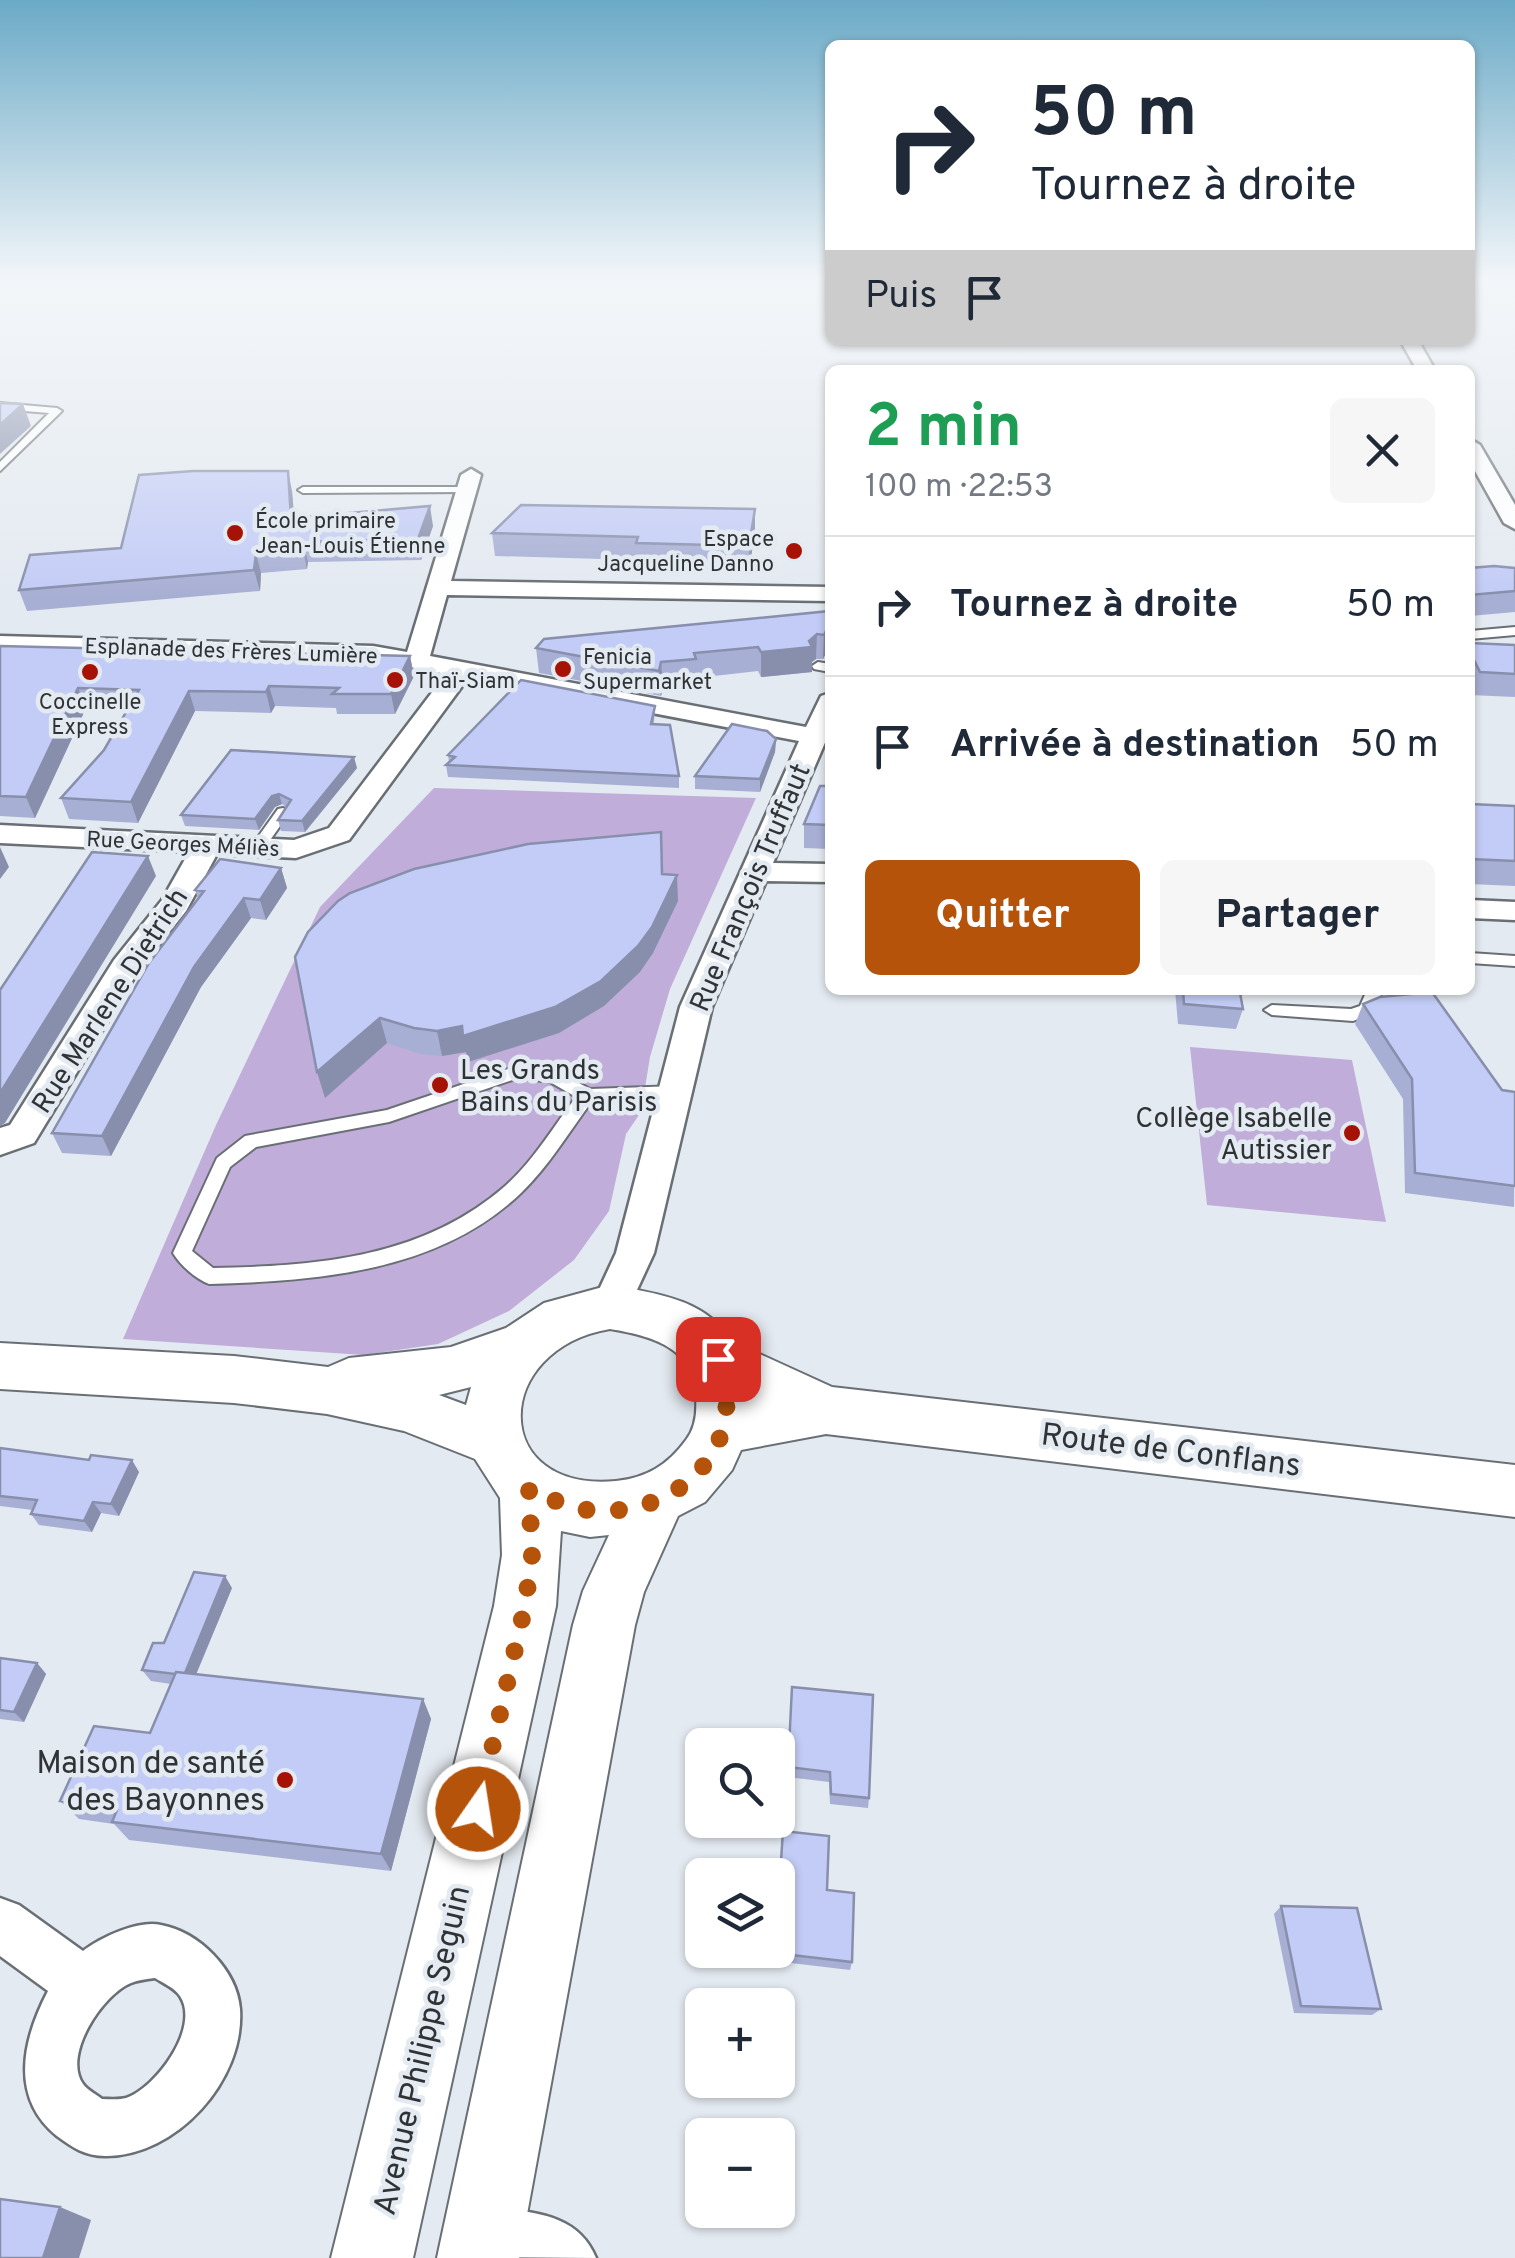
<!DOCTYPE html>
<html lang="fr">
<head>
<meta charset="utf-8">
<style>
	:root { --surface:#fff; --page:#f6f6f7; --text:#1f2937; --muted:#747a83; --line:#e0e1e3; --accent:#b45309 }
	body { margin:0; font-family:Overpass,sans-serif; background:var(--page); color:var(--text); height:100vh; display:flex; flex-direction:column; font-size:38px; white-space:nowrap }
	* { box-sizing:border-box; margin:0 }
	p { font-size:32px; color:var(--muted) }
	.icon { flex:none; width:55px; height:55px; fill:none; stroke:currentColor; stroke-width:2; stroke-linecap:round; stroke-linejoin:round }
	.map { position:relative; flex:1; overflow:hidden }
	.panel { position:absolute; left:825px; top:365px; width:650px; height:630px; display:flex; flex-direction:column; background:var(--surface); border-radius:15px; box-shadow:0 2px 8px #0004 }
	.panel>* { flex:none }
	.top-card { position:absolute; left:825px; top:40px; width:650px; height:305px; border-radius:15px; box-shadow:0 2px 8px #0004; background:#fff; color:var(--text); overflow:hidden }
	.fabs { position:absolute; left:685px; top:1728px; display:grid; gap:20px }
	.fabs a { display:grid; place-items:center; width:110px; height:110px; border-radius:15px; background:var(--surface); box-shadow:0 2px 8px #0004; font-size:50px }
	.pin { position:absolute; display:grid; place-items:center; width:85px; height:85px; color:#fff; margin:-42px; border-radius:20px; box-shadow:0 5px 15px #0006 }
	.me { position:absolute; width:110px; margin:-55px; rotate:13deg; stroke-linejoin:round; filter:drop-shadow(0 0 8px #0008) }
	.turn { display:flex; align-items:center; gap:35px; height:210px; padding:0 40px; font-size:45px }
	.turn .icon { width:130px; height:130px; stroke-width:2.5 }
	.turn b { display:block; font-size:70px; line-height:85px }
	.then { display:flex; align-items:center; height:95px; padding:0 40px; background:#0003; gap:20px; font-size:38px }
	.round { display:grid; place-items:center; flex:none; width:105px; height:105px; border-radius:15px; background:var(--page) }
	.summary { display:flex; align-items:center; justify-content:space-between; height:170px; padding:0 40px }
	h1 { font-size:60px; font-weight:700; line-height:75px; color:#1e9e55 }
	.cta { display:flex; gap:20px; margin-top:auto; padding:20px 40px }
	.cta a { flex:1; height:115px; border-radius:15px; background:var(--accent); color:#fff; font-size:40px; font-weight:700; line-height:115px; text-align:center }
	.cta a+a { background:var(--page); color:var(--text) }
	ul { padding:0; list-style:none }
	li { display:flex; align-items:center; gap:30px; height:140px; padding:0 40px; border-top:2px solid var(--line) }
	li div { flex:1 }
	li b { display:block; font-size:38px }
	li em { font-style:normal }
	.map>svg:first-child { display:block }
	.green { fill:#c0adda }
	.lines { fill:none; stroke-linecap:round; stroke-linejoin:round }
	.lane-casing { stroke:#696f74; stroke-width:4 }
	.street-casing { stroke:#696f74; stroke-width:5 }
	.secondary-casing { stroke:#696f74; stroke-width:4 }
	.lane { fill:#fff; fill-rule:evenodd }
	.street { fill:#fff; fill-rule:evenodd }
	.secondary { fill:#fff; fill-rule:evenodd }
	.wall { fill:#a8afd4 }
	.shaded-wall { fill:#888fac }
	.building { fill:#c3ccf6; stroke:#888fac; stroke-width:2.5 }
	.route { stroke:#b45309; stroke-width:18; stroke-dasharray:0 32.4 }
	.poi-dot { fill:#a61306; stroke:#e4eaf1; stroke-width:4 }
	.labels { text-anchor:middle; stroke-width:9; stroke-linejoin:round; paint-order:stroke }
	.far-poi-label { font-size:22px; fill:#303335; stroke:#e4eaf1; text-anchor:start }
	.far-street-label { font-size:22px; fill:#303335; stroke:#e4eaf1 }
	.street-label { font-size:28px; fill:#303335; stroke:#e4eaf1 }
	.poi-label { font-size:28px; fill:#303335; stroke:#e4eaf1; text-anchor:start }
	.near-street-label { font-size:32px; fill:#303335; stroke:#e4eaf1 }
	.near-poi-label { font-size:32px; fill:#303335; stroke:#e4eaf1; text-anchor:end }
</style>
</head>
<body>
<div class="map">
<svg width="1515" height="2258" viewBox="0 0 1515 2258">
	<rect width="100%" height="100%" fill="#e4eaf1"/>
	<path class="green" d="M434,788L756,798L670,989L650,1057L641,1112L626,1134L609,1211L574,1260L509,1311L438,1344L364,1355L123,1339L216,1125L320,907Z
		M1190,1047L1352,1060L1386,1222L1207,1205Z"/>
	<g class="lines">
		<defs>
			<path id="lane" d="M0,403L57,408L62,411L0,471V462L49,413L0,409Z
				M466,487L470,488V492L303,493L298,490L303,487Z
				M1515,627V635L1470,639V631Z
				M818,662L830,664V672L814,669L812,666Z
				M283,808L290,812L263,850H253V844L278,809Z
				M1470,953L1515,956V966L1470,963Z
				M1367,990H1383L1373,1013L1353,1021L1272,1015L1264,1010L1272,1005L1351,1009L1360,1006Z
				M517,1066L560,1073L590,1089L677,1086L686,1092L677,1098L592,1101C569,1132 549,1166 521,1193C438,1272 318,1281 209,1284C196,1279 180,1265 173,1253L217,1158L245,1136L387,1110ZM518,1078L550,1082L576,1097C553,1127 533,1162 504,1187C422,1258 317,1266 213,1268L192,1251L230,1167L256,1147L389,1122Z"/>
			<path id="street" d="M1400,340H1418L1435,370H1417Z
				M1470,439L1480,445L1515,505V529L1504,523L1470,462Z
				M471,469L481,475L451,581L830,587V601L447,595L430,656L806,727L821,696L830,693V731L773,863L830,864V882L766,881L712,1007L654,1253L624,1318L610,1323L596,1318L591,1307L616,1253L680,1007L799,741L468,678L349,840L296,858L217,854L186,911L137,973L34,1143L0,1155V1128L10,1125L114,960L162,900L189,852L0,843V825L294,840L329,828L446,674L373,660L0,650V636L373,646L407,652L461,475Z
				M1470,900L1515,902V920L1470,918Z
				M0,1898L19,1905L83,1951C102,1937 138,1920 161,1925C199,1932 237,1970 240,2009C245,2081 175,2157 105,2156C85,2156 72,2147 57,2136C9,2097 23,2039 48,1991L0,1956ZM155,1978C163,1983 175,1988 180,1996C201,2027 156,2088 126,2098C119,2100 110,2099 102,2099C97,2095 87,2090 83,2084C62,2055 103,1994 131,1983C138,1980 147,1979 155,1978Z
				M482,2206C527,2213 576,2210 596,2258L461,2257L452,2236L461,2215Z"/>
			<path id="secondary" d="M610,1285C654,1293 707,1299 731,1341L832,1387L1515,1465V1517L826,1434L741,1450L732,1470L705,1502L678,1516L644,1592L635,1625L519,2258H437L573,1625L583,1591L609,1535L590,1537L561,1531L556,1606L413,2258H331L494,1606L502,1555L500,1498L475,1459L404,1431L327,1414L234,1403L0,1389V1343L234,1356L328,1367L349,1358L451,1347L506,1328L544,1303ZM610,1329C652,1336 694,1347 696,1397C697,1412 696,1427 686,1440C668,1465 646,1478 616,1481C489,1493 491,1349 610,1329ZM471,1387L466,1405L439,1395Z"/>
		</defs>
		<use href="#lane" class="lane-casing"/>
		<use href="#street" class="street-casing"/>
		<use href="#secondary" class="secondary-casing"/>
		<use href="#lane" class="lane"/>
		<use href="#street" class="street"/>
		<use href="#secondary" class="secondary"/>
	</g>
	<path class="wall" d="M292,491L294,517L433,526L421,560L308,562L307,569L261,573L260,591L27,611L19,590L121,548Z
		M755,532L749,570L637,567V560L495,556L492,533Z
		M1470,568H1515V612L1470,616Z
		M830,611V645L823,659H816L812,662V672L761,677L758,671L696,678V684L663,687L661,696L539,673L536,648Z
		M1470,643L1515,645V697L1470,695Z
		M0,646L410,656L414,676L395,714H337L336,708L275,706L271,713L195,711L138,823L69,819L61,798L104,750L127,710L86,708L35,818L0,816Z
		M655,706L654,724L679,776V788L448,777L446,765L449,762L448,755Z
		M776,739L775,752L760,792L695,789V776Z
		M357,768L305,832L281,831L278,820L286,807L282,804L275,807L259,830L185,826L181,815Z
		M830,786V849L804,848V824Z
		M1470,804L1515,806V886L1470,884Z
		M281,868L287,888L266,920L251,918L201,987L111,1156L62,1153L52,1133L198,899L195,890Z
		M663,874L678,901L653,953L640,972L604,1006L559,1033L468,1062L466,1052L442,1056L420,1054L387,1043L325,1098L350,893Z
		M1175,990H1245L1241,998L1243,1009L1236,1029L1178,1024Z
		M1363,1004L1502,1090L1515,1092L1514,1207L1405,1193L1403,1099L1355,1024Z
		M0,1448L139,1472L119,1516L101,1513L92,1532L39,1525L31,1514L33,1510L0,1506Z
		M232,1588L196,1675L423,1699L431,1719L391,1871L129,1840L114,1824L79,1819L60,1801L150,1733L171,1684L151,1681L142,1670L164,1643Z
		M0,1658L37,1663L46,1674L24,1722L0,1719Z
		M792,1687L869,1798L868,1808L830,1804L829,1782L787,1777Z
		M827,1890L852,1962L850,1970L774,1961V1950Z
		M1281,1906L1381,2009L1372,2015L1294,2013L1274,1914Z"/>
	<path class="shaded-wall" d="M23,404L31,426L0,454V425Z
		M288,471L292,491L296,538L291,518Z
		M430,506L433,526L421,560L418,539Z
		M755,509V532L749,570V546Z
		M303,542L308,562L307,569L303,549Z
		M256,553L261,573L260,591L254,570Z
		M830,623V645L823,659L824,635Z
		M817,634L816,659L812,662V672L761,677V652L809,641Z
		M410,656L414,676L395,714L391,694Z
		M661,662L663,687L661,696L659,671Z
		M269,686L275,706L271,713L266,692Z
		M78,688L86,708L35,818L26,797Z
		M189,691L195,711L138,823L131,802Z
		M776,739L775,752L760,792V779Z
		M354,757L357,768L305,832L302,821Z
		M279,794L282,804L275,807L259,830L255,819L272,796Z
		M0,847L9,867L0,879Z
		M148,856L156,876L5,1123L0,1126V1093Z
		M281,868L287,888L266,920L260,900Z
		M677,875L678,901L653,953L640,972L604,1006L559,1033L468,1062L466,1052L442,1056L437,1031Z
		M244,898L251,918L201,987L111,1156L102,1136L194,967Z
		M380,1018L387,1043L325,1098L317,1072Z
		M132,1460L139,1472L119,1516L111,1504Z
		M93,1502L101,1513L92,1532L84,1521Z
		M225,1576L232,1588L191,1686L184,1676Z
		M37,1663L46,1674L24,1722L14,1712Z
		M423,1699L431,1719L391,1871L381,1854Z
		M60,2207L91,2220L79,2258H43Z"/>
	<path class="building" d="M0,403L23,404L0,425Z
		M193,471H288L291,518L430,506L418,539L303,542V549L256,553L254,570L19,590L30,555L121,548L139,475Z
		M521,505L755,509L749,546L636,543L638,537L492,533Z
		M1494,566L1515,568V591L1470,595V568Z
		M830,611V623L824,635L817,634L809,641L812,647L761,652L758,647L694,653L696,659L661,662L659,671L536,648L544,639Z
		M1470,643L1515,645V674L1480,672L1470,652Z
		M0,646L410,656L391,694H332L339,688L269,686L266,692L189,691L131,802L61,798L104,750L139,690L78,688L26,797L0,796Z
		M521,680L655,706L651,724L670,725L679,776L446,765L455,757L448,755Z
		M732,724L767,731L776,739L760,779L695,776Z
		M231,750L354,757L302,821L278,820L291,800L279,794L272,796L255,819L181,815Z
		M820,786H830V825L804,824Z
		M1470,804L1515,806V861L1470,859Z
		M661,832L662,874L677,875L652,927L638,946L601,981L555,1007L463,1036L462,1026L437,1031L414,1028L380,1018L317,1072L295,957L308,932L338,901L350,893L414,869L528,844Z
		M92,852L148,856L0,1093V990Z
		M220,859L281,868L260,900L244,898L194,967L102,1136L52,1133L149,963L204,891L195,890Z
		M1183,990H1242L1240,993L1243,1009L1184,1004Z
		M1432,992L1502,1090L1515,1092V1186L1415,1173L1412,1079L1363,1004L1380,997Z
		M0,1448L89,1460L91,1455L132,1460L111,1504L93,1502L84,1521L31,1514L37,1500L0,1496Z
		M194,1572L225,1576L185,1673L176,1672L175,1674L142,1670L153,1643H164Z
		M0,1658L37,1663L14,1712L0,1710Z
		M176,1672L423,1699L381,1854L112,1822L117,1810L60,1801L94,1726L150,1733Z
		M792,1687L873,1695L869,1798L831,1794L830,1772L788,1767Z
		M783,1831L829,1836L827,1890L854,1893L852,1962L774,1953V1950H778V1906Z
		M1281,1906L1357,1908L1381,2009L1301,2006Z
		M0,2199L60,2207L43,2258H0Z"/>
	<linearGradient id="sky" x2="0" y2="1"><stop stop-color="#6baac7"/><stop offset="0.47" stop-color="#f3f6f9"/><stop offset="1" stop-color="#f3f6f9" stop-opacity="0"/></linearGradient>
	<rect width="1515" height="596" fill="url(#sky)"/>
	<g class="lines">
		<path class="route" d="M478,1809L525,1606L532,1555L529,1488C548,1498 566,1507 588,1510C675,1520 753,1447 718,1359"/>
	</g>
	<g class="poi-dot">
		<circle cx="235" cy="533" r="10"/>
		<circle cx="794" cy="551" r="10"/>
		<circle cx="563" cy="669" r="10"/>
		<circle cx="90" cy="672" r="10"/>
		<circle cx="395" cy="680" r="10"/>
		<circle cx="440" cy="1085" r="10"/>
		<circle cx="1352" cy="1133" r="10"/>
		<circle cx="285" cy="1780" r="10"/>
	</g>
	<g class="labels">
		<g class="far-poi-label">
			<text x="255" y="528">École primaire<tspan x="255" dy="25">Jean-Louis Étienne</tspan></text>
			<text x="774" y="546" text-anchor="end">Espace<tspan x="774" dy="25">Jacqueline Danno</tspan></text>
			<text x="583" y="664">Fenicia<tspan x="583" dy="25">Supermarket</tspan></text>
			<text x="415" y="688">Thaï-Siam</text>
			<text x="90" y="709" text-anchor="middle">Coccinelle<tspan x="90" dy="25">Express</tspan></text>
		</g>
		<g class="far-street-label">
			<text transform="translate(231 650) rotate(2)" y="8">Esplanade des Frères Lumière</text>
			<text transform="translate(183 843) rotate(3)" y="8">Rue Georges Méliès</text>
		</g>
		<g class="street-label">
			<text transform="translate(749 887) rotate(-67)" y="10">Rue François Truffaut</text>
			<text transform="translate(109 1000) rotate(-57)" y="10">Rue Marlene Dietrich</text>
		</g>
		<g class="poi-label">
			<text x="460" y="1079">Les Grands<tspan x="460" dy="32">Bains du Parisis</tspan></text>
			<text x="1332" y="1127" text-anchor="end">Collège Isabelle<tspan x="1332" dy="32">Autissier</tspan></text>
		</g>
		<g class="near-street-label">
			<text transform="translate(1171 1449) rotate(7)" y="11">Route de Conflans</text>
			<text transform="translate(421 2050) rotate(-77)" y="11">Avenue Philippe Seguin</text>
		</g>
		<g class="near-poi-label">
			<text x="265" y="1773">Maison de santé<tspan x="265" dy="37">des Bayonnes</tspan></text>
		</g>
	</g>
</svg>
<div class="fabs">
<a><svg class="icon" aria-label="search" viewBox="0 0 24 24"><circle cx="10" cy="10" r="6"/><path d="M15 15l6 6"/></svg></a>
<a><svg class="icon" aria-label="layers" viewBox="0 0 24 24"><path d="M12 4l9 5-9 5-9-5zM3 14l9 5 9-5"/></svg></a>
<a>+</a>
<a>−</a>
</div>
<div class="pin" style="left:718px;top:1359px;background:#d93025"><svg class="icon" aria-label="arrive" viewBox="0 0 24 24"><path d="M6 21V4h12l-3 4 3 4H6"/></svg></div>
<svg class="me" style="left:478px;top:1809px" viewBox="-20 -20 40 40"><circle r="17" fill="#b45309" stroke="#fff" stroke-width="3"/><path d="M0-11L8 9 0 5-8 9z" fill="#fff"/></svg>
<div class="top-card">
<div class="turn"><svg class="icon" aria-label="right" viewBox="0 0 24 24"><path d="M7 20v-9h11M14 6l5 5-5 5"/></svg><div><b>50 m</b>Tournez à droite</div></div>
<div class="then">Puis<svg class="icon" aria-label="arrive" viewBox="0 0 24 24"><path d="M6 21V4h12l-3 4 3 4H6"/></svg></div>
</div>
<section class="panel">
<div class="summary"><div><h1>2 min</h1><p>100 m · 22:53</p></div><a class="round"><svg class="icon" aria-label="close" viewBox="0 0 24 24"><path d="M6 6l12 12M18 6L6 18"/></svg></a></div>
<ul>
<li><svg class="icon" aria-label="right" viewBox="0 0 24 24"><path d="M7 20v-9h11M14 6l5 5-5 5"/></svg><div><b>Tournez à droite</b></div><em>50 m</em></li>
<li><svg class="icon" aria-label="arrive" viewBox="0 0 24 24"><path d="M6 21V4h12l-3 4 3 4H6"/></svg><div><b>Arrivée à destination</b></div><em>50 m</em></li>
</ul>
<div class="cta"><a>Quitter</a><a>Partager</a></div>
</section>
</div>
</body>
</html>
